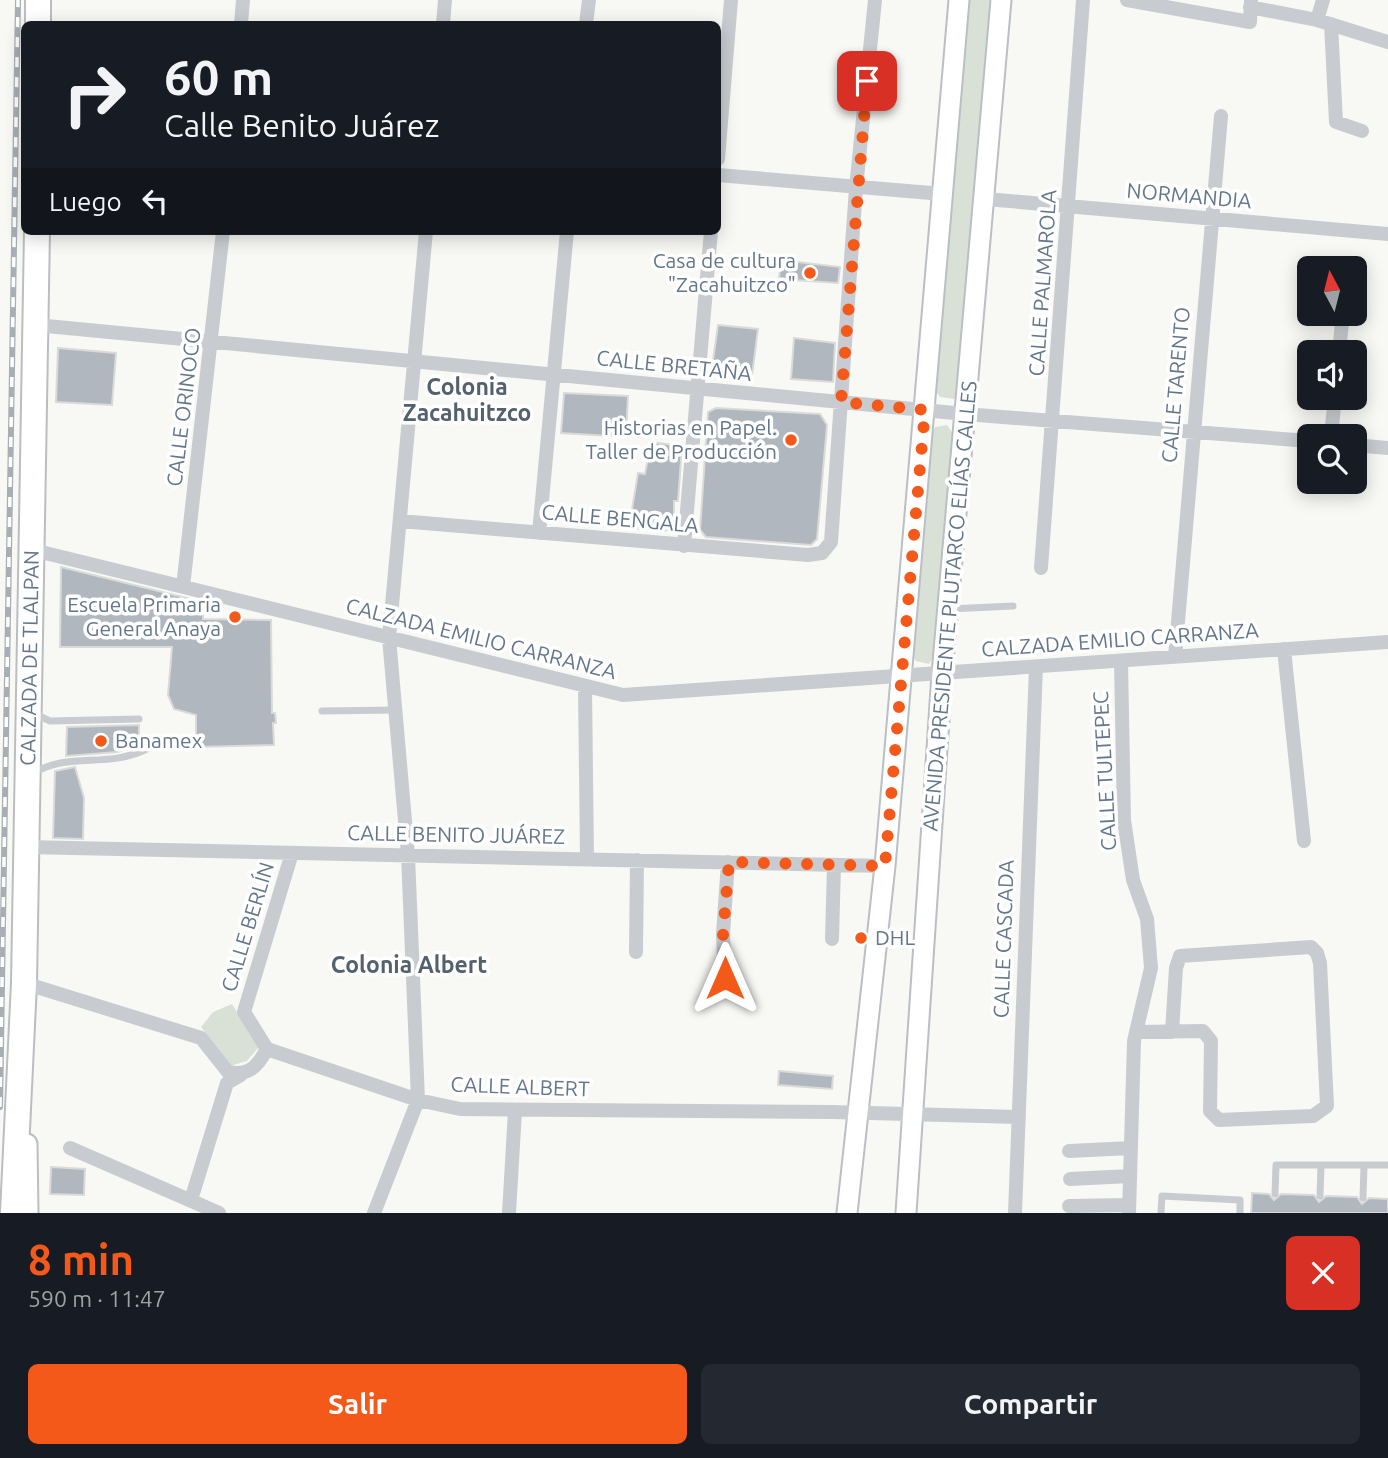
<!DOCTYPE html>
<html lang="es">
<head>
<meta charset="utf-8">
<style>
	:root { --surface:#171b24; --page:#242831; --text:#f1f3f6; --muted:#9ea1a6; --accent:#f55919 }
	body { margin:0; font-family:Ubuntu,sans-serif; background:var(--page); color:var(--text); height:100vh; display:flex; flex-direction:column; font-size:26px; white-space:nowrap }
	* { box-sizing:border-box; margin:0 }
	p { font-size:23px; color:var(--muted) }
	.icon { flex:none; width:38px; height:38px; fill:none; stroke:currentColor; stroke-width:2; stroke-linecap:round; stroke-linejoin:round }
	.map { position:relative; height:1213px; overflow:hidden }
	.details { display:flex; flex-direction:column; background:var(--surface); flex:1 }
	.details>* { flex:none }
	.guide { position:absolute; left:21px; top:21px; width:700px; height:214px; border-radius:10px; box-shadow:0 4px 18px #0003; background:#171b24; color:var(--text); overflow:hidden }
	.needle { width:46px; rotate:353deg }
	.buttons { position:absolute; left:1297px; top:256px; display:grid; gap:14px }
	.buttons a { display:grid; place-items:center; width:70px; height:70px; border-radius:10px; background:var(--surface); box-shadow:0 4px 18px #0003; font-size:35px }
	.pin { position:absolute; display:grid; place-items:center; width:60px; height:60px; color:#fff; margin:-30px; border-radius:14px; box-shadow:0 4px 10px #0006 }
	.me { position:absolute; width:77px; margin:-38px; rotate:0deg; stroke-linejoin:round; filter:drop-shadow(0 0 5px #0008) }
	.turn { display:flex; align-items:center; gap:24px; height:147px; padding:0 28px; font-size:32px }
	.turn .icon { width:91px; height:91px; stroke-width:2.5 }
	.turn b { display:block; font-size:49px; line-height:60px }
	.then { display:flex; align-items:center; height:66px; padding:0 28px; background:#0003; gap:14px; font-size:26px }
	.round { display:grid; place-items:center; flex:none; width:74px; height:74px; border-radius:10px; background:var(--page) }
	.head { display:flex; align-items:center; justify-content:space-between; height:119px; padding:0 28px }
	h1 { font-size:42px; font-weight:600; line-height:52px; color:var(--accent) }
	.button { display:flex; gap:14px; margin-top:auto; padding:14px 28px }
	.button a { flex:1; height:80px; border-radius:10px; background:var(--accent); color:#fff; font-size:28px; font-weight:600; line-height:80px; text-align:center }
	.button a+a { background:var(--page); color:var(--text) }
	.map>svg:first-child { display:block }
	.green { fill:#d9e1d6 }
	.building { fill:#b0b7bf; stroke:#dadad8; stroke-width:2 }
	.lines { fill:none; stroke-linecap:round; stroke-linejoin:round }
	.secondary-casing { stroke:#babfc4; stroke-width:23 }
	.highway-casing { stroke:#babec1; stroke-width:28 }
	.lane { stroke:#c8ccd0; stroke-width:7 }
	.street { stroke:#c8ccd0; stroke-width:14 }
	.secondary { stroke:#fff; stroke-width:19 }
	.highway { stroke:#fff; stroke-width:24 }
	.rail-casing { stroke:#a7aeb4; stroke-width:6 }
	.rail { stroke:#fff; stroke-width:3.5; stroke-dasharray:10; stroke-linecap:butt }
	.route { stroke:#f55919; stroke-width:12; stroke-dasharray:0 21.6 }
	.poi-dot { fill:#f55919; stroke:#fff; stroke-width:2.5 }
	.labels { text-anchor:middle; stroke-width:7; stroke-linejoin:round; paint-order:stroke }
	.street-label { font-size:21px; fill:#64778a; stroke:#fff }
	.poi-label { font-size:21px; fill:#64778a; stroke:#fff; text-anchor:end }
	.neighbourhood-label { font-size:23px; font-weight:bold; fill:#53616e; stroke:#fff }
</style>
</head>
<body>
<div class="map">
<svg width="1388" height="1213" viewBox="0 0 1388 1213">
	<rect width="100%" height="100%" fill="#f8f9f5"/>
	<path class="green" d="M969,0H992L960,393L954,399L940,397L935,390Z
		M947,425L955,437L937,651L929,664L916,661L912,655L929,438L935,427Z
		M232,1004L259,1047L247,1061L230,1066L201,1027L213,1012Z"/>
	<path class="building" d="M781,260L840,267L838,283L779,279Z
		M718,325L758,329L752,376L721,372L713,360Z
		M794,338L835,343L833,382L791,379Z
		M58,348L116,353L112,405L56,402Z
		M564,393L628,396L626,437L561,433Z
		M716,408L820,414L827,425L817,539L811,545L706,537L700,530L708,412Z
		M651,442L682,446L678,501H674V531L629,528L638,473L645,474Z
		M61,567L203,602V619L271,620L272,713H275L276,723H273L274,745L196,747V715L174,709L168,695L172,647H60Z
		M139,725V746L117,752L66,756L67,727Z
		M75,767L84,798L83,839L53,838L55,771Z
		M779,1071L833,1076L832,1089L778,1085Z
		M51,1167L85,1169L84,1195L50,1194Z
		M1252,1193L1269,1194L1274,1200L1281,1194L1314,1195L1319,1202L1326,1196L1357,1197L1362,1204L1369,1198L1388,1199V1213H1251Z"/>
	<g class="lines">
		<defs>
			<path id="secondary" d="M27,1144L28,1213
				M847,1213L885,866L959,0
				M906,1213L942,674L1001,0"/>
			<path id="highway" d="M38,24V0
				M13,1213L24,983L37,231"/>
		</defs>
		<use href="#secondary" class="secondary-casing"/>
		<use href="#highway" class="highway-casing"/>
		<path class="lane" d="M949,609L1013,606
			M322,711L395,710
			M33,713L50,721L139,719
			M31,774C73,750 105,770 149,748
			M1275,1194L1276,1165H1388
			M1320,1196L1321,1165
			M1363,1198L1364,1165
			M1161,1213L1162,1196L1240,1200V1213"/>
		<path class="street" d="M1127,0L1250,22L1251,0
			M1250,7L1317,20L1388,42
			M1317,20L1323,0
			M241,24L243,0
			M443,24L445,0
			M586,24L589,0
			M1331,24L1336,122L1362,131
			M718,159L731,0
			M718,175L943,194
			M986,199L1388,234
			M36,325L965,414L1309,441
			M1339,352L1343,313
			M1331,436L1335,397
			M1354,445L1388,448
			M400,521L808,555L822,553L831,542L856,188L875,0
			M539,533L567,231
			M684,546L711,231
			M33,550L623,695L1388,642
			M1041,568L1083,0
			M183,587L223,231
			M1284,649L1304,841
			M1175,657L1221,116
			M1121,661L1124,820L1133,880L1147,919L1151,968L1134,1041L1129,1213
			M585,686L587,859
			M26,847L885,866
			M832,939L834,865
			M636,952L637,860
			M725,978L723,934L728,862
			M24,983L201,1038L228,1072C249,1076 257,1067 267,1049L418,1100L460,1109L832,1112L1019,1117
			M1136,1032L1203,1031L1211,1041L1210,1111L1219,1120L1313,1116L1327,1106L1320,963L1317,953L1311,947L1180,956L1176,968L1172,1032
			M267,1049L244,1012L292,853
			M70,1148L219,1213
			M1069,1151L1131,1148
			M1070,1179L1130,1176
			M191,1200L227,1083L241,1075
			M1069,1206L1129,1205
			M374,1213L418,1100L408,855L389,638L426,231
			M509,1213L515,1111
			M1015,1213L1036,667"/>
		<use href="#secondary" class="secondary"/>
		<use href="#highway" class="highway"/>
		<defs>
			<path id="rail" d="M0,1107L18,0"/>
		</defs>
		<use href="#rail" class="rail-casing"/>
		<use href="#rail" class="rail"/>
	</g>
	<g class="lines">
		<path class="route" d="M725,978L723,934L729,862L885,866L925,410L841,402L867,81"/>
	</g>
	<g class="poi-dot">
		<circle cx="810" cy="273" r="7"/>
		<circle cx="791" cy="440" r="7"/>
		<circle cx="235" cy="617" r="7"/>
		<circle cx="101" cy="741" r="7"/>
		<circle cx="861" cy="938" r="7"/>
	</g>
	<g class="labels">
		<g class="street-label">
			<text transform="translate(1189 196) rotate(5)" y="7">NORMANDIA</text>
			<text transform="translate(1043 283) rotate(-86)" y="7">CALLE PALMAROLA</text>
			<text transform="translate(674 366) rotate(6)" y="7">CALLE BRETAÑA</text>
			<text transform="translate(1176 385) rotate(-85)" y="7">CALLE TARENTO</text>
			<text transform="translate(184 407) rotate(-83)" y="7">CALLE ORINOCO</text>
			<text transform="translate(620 519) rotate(5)" y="7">CALLE BENGALA</text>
			<text transform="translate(950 606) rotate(-85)" y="7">AVENIDA PRESIDENTE PLUTARCO ELÍAS CALLES</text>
			<text transform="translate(481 639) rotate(14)" y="7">CALZADA EMILIO CARRANZA</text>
			<text transform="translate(1120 640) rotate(-4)" y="7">CALZADA EMILIO CARRANZA</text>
			<text transform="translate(30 658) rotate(-89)" y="7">CALZADA DE TLALPAN</text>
			<text transform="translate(1105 771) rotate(-93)" y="7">CALLE TULTEPEC</text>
			<text transform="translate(456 835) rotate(1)" y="7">CALLE BENITO JUÁREZ</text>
			<text transform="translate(248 927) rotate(-73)" y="7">CALLE BERLÍN</text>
			<text transform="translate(1004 939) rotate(-88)" y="7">CALLE CASCADA</text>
			<text transform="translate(520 1087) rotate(2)" y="7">CALLE ALBERT</text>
		</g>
		<g class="poi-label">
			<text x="796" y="268">Casa de cultura<tspan x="796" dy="24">"Zacahuitzco"</tspan></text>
			<text x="777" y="435">Historias en Papel.<tspan x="777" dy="24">Taller de Producción</tspan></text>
			<text x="221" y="612">Escuela Primaria<tspan x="221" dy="24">General Anaya</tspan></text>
			<text x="115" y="748" text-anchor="start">Banamex</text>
			<text x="875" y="945" text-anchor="start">DHL</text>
		</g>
		<g class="neighbourhood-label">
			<text x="467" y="395">Colonia<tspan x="467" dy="26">Zacahuitzco</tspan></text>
			<text x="409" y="973">Colonia Albert</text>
		</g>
	</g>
</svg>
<div class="buttons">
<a><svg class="needle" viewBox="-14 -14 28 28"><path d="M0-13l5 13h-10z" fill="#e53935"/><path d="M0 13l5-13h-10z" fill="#9ea1a6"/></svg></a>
<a><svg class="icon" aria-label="sound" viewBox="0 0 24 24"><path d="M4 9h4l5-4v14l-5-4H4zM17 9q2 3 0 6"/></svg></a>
<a><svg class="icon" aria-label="search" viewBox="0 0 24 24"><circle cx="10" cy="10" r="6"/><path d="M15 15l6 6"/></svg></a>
</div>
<div class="pin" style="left:867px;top:81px;background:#d93025"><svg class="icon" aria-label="arrive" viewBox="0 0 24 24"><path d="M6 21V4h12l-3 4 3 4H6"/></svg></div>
<svg class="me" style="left:725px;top:978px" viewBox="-20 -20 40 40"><path d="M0-17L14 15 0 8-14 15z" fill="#f55919" stroke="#fff" stroke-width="4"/></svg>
<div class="guide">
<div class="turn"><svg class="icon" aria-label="right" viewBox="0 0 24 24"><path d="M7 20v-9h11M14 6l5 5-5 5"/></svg><div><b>60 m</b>Calle Benito Juárez</div></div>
<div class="then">Luego<svg class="icon" aria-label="left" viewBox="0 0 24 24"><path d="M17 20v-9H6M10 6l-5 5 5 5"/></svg></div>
</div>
</div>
<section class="details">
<div class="head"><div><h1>8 min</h1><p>590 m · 11:47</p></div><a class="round" style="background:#d93025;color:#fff"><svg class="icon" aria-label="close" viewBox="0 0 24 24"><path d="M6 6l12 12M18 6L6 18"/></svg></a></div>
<div class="button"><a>Salir</a><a>Compartir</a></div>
</section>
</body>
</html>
